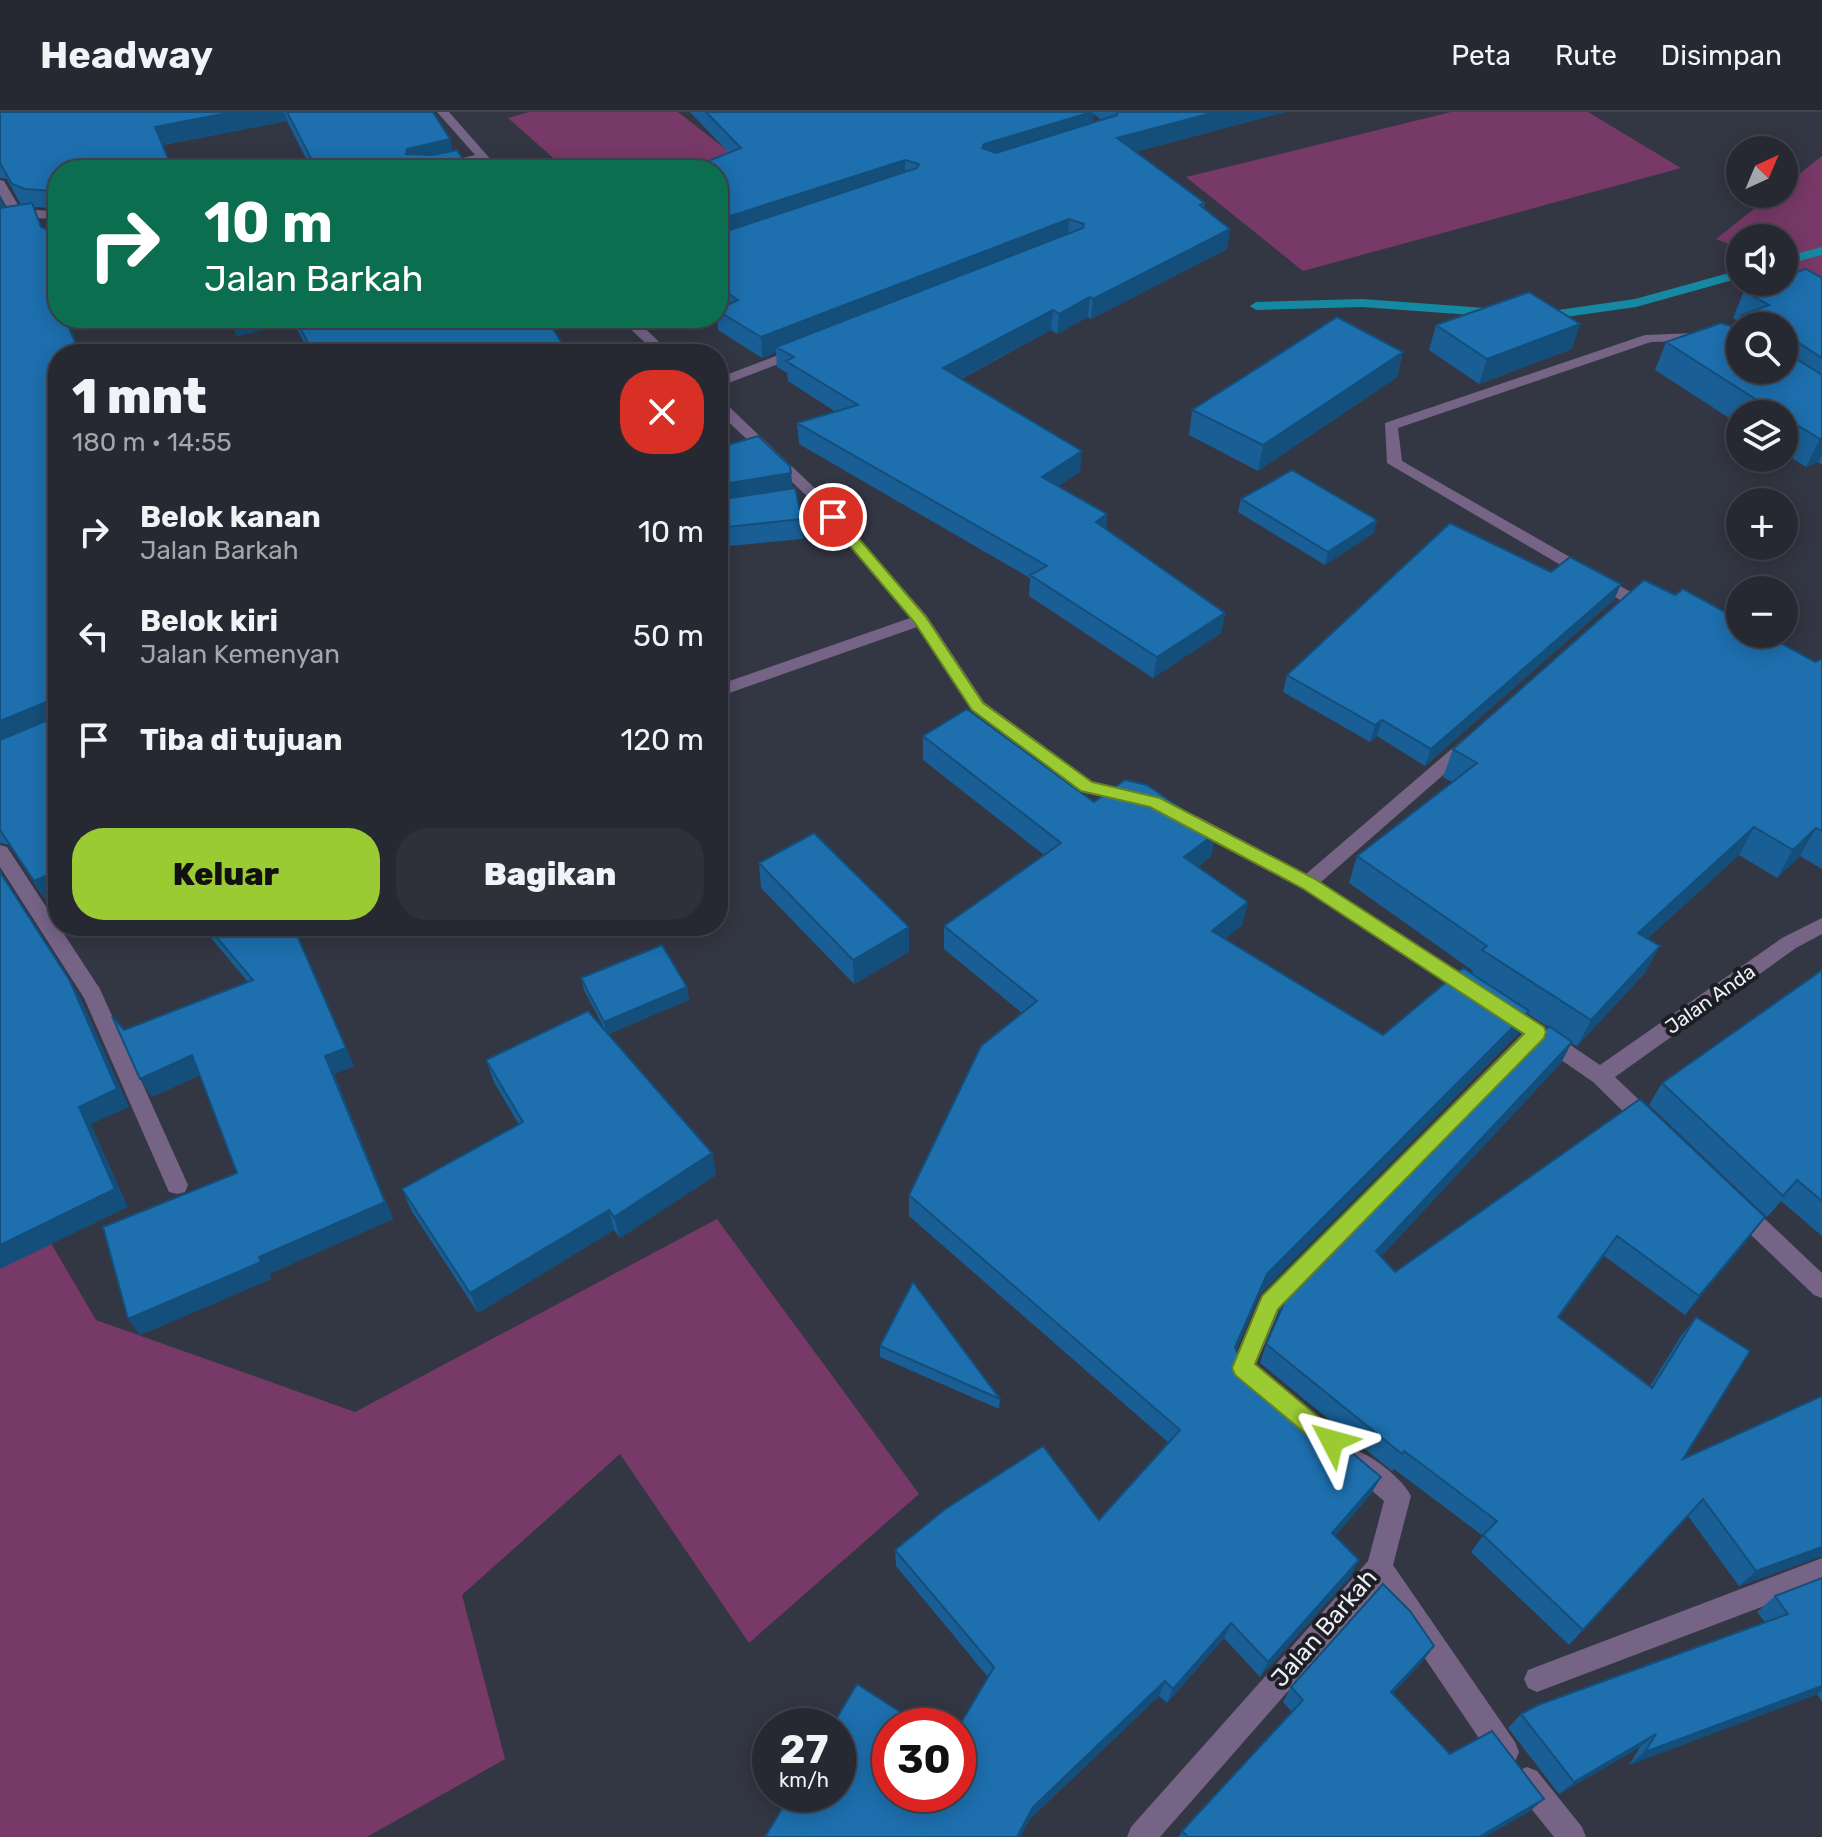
<!DOCTYPE html>
<html lang="id">
<head>
<meta charset="utf-8">
<style>
	:root { --surface:#262832; --page:#2e303a; --text:#f1f3f6; --muted:#a4a6ac; --line:#42444d; --accent:#9bcb33 }
	body { margin:0; font-family:Rubik,sans-serif; background:var(--page); color:var(--text); height:100vh; display:flex; flex-direction:column; font-size:30px; white-space:nowrap }
	* { box-sizing:border-box; margin:0 }
	p { font-size:26px; color:var(--muted) }
	.icon { flex:none; width:44px; height:44px; fill:none; stroke:currentColor; stroke-width:2; stroke-linecap:round; stroke-linejoin:round }
	.map { position:relative; flex:1; overflow:hidden }
	.details { position:absolute; left:48px; top:232px; width:680px; height:592px; display:flex; flex-direction:column; background:var(--surface); border-radius:32px; box-shadow:0 4px 20px #0003,0 0 0 2px var(--line) }
	.details>* { flex:none }
	.guide { position:absolute; left:48px; top:48px; width:680px; height:168px; border-radius:32px; box-shadow:0 4px 20px #0003,0 0 0 2px var(--line); background:#0b6e4f; color:#fff; overflow:hidden }
	.needle { width:52px; rotate:44deg }
	.controls { position:absolute; left:1726px; top:24px; display:grid; gap:16px }
	.controls a { display:grid; place-items:center; width:72px; height:72px; border-radius:50%; background:var(--surface); box-shadow:0 4px 20px #0003,0 0 0 2px var(--line); font-size:40px }
	.speed { position:absolute; left:752px; top:1596px; display:flex; gap:16px; font-size:40px; font-weight:700; text-align:center }
	.speed>* { display:grid; place-content:center; width:104px; height:104px; border-radius:50%; background:var(--surface); box-shadow:0 4px 20px #0003,0 0 0 2px var(--line); line-height:1 }
	.speed small { font-size:20px; font-weight:400 }
	.speed .limit { border:12px solid #d22; background:#fff; color:#111 }
	.pin { position:absolute; display:grid; place-items:center; width:68px; height:68px; color:#fff; margin:-34px; border:4px solid #fff; border-radius:50%; box-shadow:0 2px 8px #0007 }
	.me { position:absolute; width:88px; margin:-44px; rotate:309deg; stroke-linejoin:round; filter:drop-shadow(0 0 6px #0008) }
	.turn { display:flex; align-items:center; gap:28px; height:168px; padding:0 24px; font-size:36px }
	.turn .icon { width:104px; height:104px; stroke-width:2.5 }
	.turn b { display:block; font-size:56px; line-height:68px }
	.round { display:grid; place-items:center; flex:none; width:84px; height:84px; border-radius:32px; background:var(--page) }
	.head { display:flex; align-items:center; justify-content:space-between; height:136px; padding:0 24px }
	h1 { font-size:48px; font-weight:800; line-height:60px }
	.primary-button { display:flex; gap:16px; margin-top:auto; padding:16px 24px }
	.primary-button a { flex:1; height:92px; border-radius:32px; background:var(--accent); color:#111; font-size:32px; font-weight:800; line-height:92px; text-align:center }
	.primary-button a+a { background:var(--page); color:var(--text) }
	ul { padding:0; list-style:none }
	li { display:flex; align-items:center; gap:24px; height:104px; padding:0 24px }
	li div { flex:1 }
	li b { display:block; font-size:30px }
	li em { font-style:normal }
	header { display:flex; align-items:center; gap:48px; box-sizing:border-box; height:112px; padding:0 40px; background:var(--surface); border-bottom:2px solid var(--line) }
	header strong { font-size:38px }
	nav { display:flex; gap:44px; margin-inline-start:auto; font-size:28px }
	.map>svg:first-child { display:block }
	.green { fill:#773967 }
	.lines { fill:none; stroke-linecap:round; stroke-linejoin:round }
	.stream { fill:#1689a2; fill-rule:evenodd }
	.minor { fill:#756486; fill-rule:evenodd }
	.wall { fill:#195f96; fill-rule:evenodd }
	.shaded-wall { fill:#144e7a }
	.building { fill:#1d6fae; stroke:#144e7a; stroke-width:2 }
	.route { fill:#9bcb33; stroke:#658421; stroke-width:2 }
	.labels { text-anchor:middle; stroke-width:8; stroke-linejoin:round; paint-order:stroke }
	.street-label { font-size:20px; fill:#eceef7; stroke:#1d1e24 }
	.near-street-label { font-size:24px; fill:#eceef7; stroke:#1d1e24 }
</style>
</head>
<body>
<header>
<strong>Headway</strong>
<nav><a>Peta</a><a>Rute</a><a>Disimpan</a></nav>
</header>
<div class="map">
<svg width="1822" height="1725" viewBox="0 0 1822 1725">
	<rect width="100%" height="100%" fill="#333643"/>
	<path class="green" d="M529,0H678L733,43L682,58H567L508,6Z
		M1451,0H1588L1681,56L1303,159L1186,65Z
		M1822,44V167L1784,153V126H1740V136L1716,127L1773,82H1784V74Z
		M0,1044L96,1208L355,1300L717,1107L919,1382L749,1531L620,1342L462,1483L505,1647L367,1725H0Z"/>
	<g class="lines">
		<path class="stream" d="M1822,135V143L1784,153V145Z
			M1740,158V166L1636,195L1544,208L1538,204L1544,200L1635,187Z
			M1362,187L1499,197L1505,201L1499,205L1362,195L1256,198L1250,194L1256,190Z"/>
		<path class="minor" d="M437,0H449L500,58H488L480,49L436,58H412L475,43Z
			M0,68L4,69L18,93L32,98L58,99V107L31,106L9,99L0,83Z
			M619,206H634L672,242H657Z
			M1696,221L1740,237V246L1694,229L1651,230L1398,316L1402,349L1636,483L1638,487L1621,507H1609L1607,503L1620,488L1387,351L1385,311L1645,223Z
			M802,234L807,235V241L718,275V266Z
			M718,288L723,289L821,382L927,504L984,590L1093,670L1139,681L1142,686L1139,691L1133,692L1081,680L972,598L917,515L718,585V573L910,506L811,388L718,300Z
			M1468,626L1477,632L1474,636L1321,770L1480,873L1483,879L1480,885L1473,887L1301,776L1185,715L1183,710L1192,703L1199,705L1306,762L1462,628Z
			M0,733L7,735L100,877L188,1073L185,1080L177,1082L169,1080L84,886L0,755Z
			M1822,806V822L1796,836L1615,965L1656,1004L1659,1010L1656,1016L1648,1019L1640,1016L1593,970L1538,932L1279,1198L1256,1252L1271,1270L1267,1278L1259,1281C1247,1277 1236,1268 1231,1256L1262,1184L1522,922L1493,902L1490,896L1493,890H1507L1600,953L1782,826Z
			M1738,1086L1746,1089L1822,1161V1186L1814,1183L1730,1103L1727,1096L1730,1089Z
			M1358,1339C1375,1346 1403,1367 1411,1384L1393,1453L1515,1630L1519,1640L1515,1650L1505,1654L1495,1650L1378,1477L1160,1725H1127L1131,1715L1368,1449L1384,1389L1349,1359L1346,1351L1349,1343Z
			M1822,1446V1472L1537,1580L1528,1576L1524,1567L1528,1558Z
			M1527,1655L1537,1659L1582,1715L1586,1725H1554L1517,1679L1513,1669L1517,1659Z"/>
	</g>
	<path class="wall" d="M0,0H433L453,39L470,58H312L287,9L163,33L57,187L58,783L45,788L10,733L0,731V84L5,95L24,92L20,91L7,67L0,66ZM34,95L53,96V120L42,116Z
		M690,0H1285L1135,40L1205,91L1204,96L1230,117L1227,137L1091,207L1088,205L1057,222L1051,218L961,267L1080,360L1058,374L1107,402L1106,417L1225,501L1221,521L1153,566L1029,484L1030,466L799,332L797,311L836,300L788,269L787,261L777,255L776,240L762,246L718,218L717,206H718V197L721,196L718,194V58L729,41ZM1093,2L1102,8L1092,11Z
		M1822,166V353L1818,350L1806,355L1784,341V302H1740V313L1655,258L1666,230L1737,216L1739,210L1733,206L1744,179ZM1740,214H1784V258H1740Z
		M230,206H546L569,242H310L294,211L237,224Z
		M1436,213L1572,237L1479,272L1429,238Z
		M1403,240L1397,265L1258,359L1189,323L1192,298Z
		M718,336L791,361L792,377L802,407L803,427L718,435Z
		M1241,387L1374,421L1325,453L1238,400Z
		M1551,460L1621,472L1614,488L1425,654L1377,624L1370,630L1283,580L1287,563Z
		M1822,547V757L1800,744L1777,766L1739,743L1647,827L1645,861L1577,934L1571,931L1561,951L1381,1144L1395,1160L1640,987L1750,1125L1685,1203L1604,1144L1559,1206L1650,1274L1681,1224L1696,1205L1683,1347L1822,1444L1739,1474L1688,1404L1569,1533L1471,1440L1483,1424L1394,1357L1392,1359L1260,1251L1266,1232L1548,915L1528,902L1518,922L1260,1182L1236,1238L1240,1247L1371,1382L1335,1424L1359,1448L1350,1465L1260,1565L1224,1526L1167,1591L1159,1584L1030,1707L1020,1725H765L958,1682L988,1565L896,1454L895,1438L1099,1408L1169,1331L909,1104V1083L1022,901L944,837V814L1044,743L923,648V624L1094,690L1216,721L1211,744L1198,755L1248,790L1242,813L1225,827L1383,923L1472,862L1473,859L1349,771L1357,744L1452,670L1443,665L1453,637L1815,550Z
		M759,751L909,840L854,872L761,776Z
		M201,814H293L354,954L334,962L393,1107L269,1162L271,1167L140,1223L237,1061L200,963L152,985L140,967L124,918L248,870Z
		M1822,858V1124L1781,1089L1767,1105L1649,993L1662,971Z
		M581,866L687,875L689,888L608,922L712,1041L716,1063L620,1126L614,1118L478,1201L411,1098L402,1077L519,1013L494,970L486,948L605,918L584,878Z
		M880,1234L1000,1287L999,1297L880,1245Z
		M1822,1466V1590L1817,1582L1629,1653L1640,1635L1559,1682L1508,1616L1521,1602L1765,1510L1757,1500L1775,1484Z
		M1434,1534L1423,1549L1392,1582L1450,1642L1544,1687L1530,1699L1485,1725H1179L1182,1719L1292,1600L1283,1590L1291,1575Z"/>
	<path class="shaded-wall" d="M233,0H284L287,9L161,33L155,15Z
		M1093,0L1092,19L981,55L982,36L984,32Z
		M1216,0H1285L1115,45L1117,26Z
		M450,27L454,45L406,42L407,37Z
		M905,48V67L718,128V108Z
		M0,84L7,101L0,103Z
		M1069,107L1068,127L776,235V240L762,246L761,225Z
		M1230,117L1227,137L1091,207L1093,187Z
		M58,167V187H57L49,169Z
		M1090,185L1088,205L1057,222L1059,202Z
		M1053,198L1051,218L942,276L943,256Z
		M231,206H292L294,211L237,224Z
		M1580,212L1572,237L1479,272L1487,247Z
		M1403,240L1397,265L1258,359L1263,333Z
		M1822,326V343L1818,350L1806,355L1820,327Z
		M1082,339L1080,360L1041,386L1042,365Z
		M791,361L793,381L718,393V373Z
		M1107,402L1105,423L1096,410Z
		M1377,408L1374,421L1325,453L1328,440Z
		M1621,472L1614,488L1425,654L1431,637Z
		M1225,501L1221,521L1153,566L1157,545Z
		M46,590L57,609L0,633V609Z
		M1382,608L1377,624L1370,630L1375,613Z
		M1754,715L1739,743L1624,848L1638,821Z
		M1816,716L1800,744L1777,766L1793,738Z
		M1216,721L1211,744L1180,768L1184,745Z
		M58,759V783L45,788L34,769Z
		M1248,790L1242,813L1207,842L1212,819Z
		M293,814L354,954L334,962L393,1107L269,1162L271,1167L140,1223L128,1207L259,1145L325,944Z
		M389,814H400L392,820Z
		M909,815V840L854,872L853,848Z
		M1660,834L1645,861L1577,934L1591,908Z
		M70,869L81,887L129,995L91,1012L128,1095L0,1157V1133L79,995Z
		M687,875L689,888L607,922L604,910Z
		M1529,899L1518,922L1260,1182L1228,1255L1235,1235L1267,1162Z
		M1572,930L1561,951L1368,1159L1376,1139Z
		M192,943L203,961L152,985L140,967Z
		M712,1041L716,1063L620,1126L614,1105Z
		M609,1098L614,1118L478,1201L470,1181Z
		M1765,1105L1750,1125L1685,1203L1699,1184Z
		M1617,1124L1604,1144L1546,1224L1558,1205Z
		M1381,1365L1371,1382L1323,1438L1332,1421Z
		M1822,1435V1444L1739,1474L1756,1459Z
		M1359,1448L1350,1465L1260,1565L1268,1550Z
		M1231,1511L1224,1526L1167,1591L1173,1577Z
		M1434,1534L1423,1549L1380,1594L1391,1580Z
		M1165,1569L1159,1584L1030,1707L1020,1725H1017L1033,1695Z
		M1822,1574V1579L1817,1582L1629,1653L1645,1640Z
		M1656,1622L1640,1635L1559,1682L1574,1670Z
		M1544,1687L1530,1699L1485,1725H1479Z"/>
	<path class="building" d="M0,0H233L155,15L173,58H58V167L49,169L58,189V206H65L80,242H58V759L34,769L0,718V628L50,607L51,592L46,590L0,609V96L32,91L41,115L53,120V79L25,77L12,72L0,51Z
		M287,0H433L450,27L407,37L406,42L432,43L457,38L470,58H317Z
		M706,0H1092L984,32L982,36L996,41L1117,3V0H1216L1117,26L1205,91L1200,93L1230,117L1093,187L1090,185L1059,202L1053,198L943,256L1082,339L1042,365L1107,402L1096,410L1225,501L1157,545L1030,463L1047,454L797,311L858,293L786,249L794,245L776,235L1083,116L1084,112L1069,107L761,225L718,199V197L738,188L718,175V122L917,56L919,52L905,48L718,108V58H686L741,36Z
		M1806,157L1822,166V246L1794,228H1784V214H1754V208L1742,203L1769,193L1744,179L1768,170H1784V164Z
		M1529,180L1580,212L1487,247L1436,213Z
		M1337,205L1403,240L1263,333L1192,298Z
		M295,206H546L569,242H314Z
		M1721,211L1740,217V258H1784V239L1822,263V326L1820,327L1784,305V302H1779L1666,230Z
		M758,324L790,354L791,361L718,373V336Z
		M1292,358L1377,408L1328,440L1241,387Z
		M795,376L802,407L718,416V388Z
		M1450,411L1551,460L1570,445L1621,472L1431,637L1382,608L1375,613L1287,563Z
		M1644,468L1675,483L1683,477L1740,508V522H1764L1815,550L1822,547V719L1816,716L1793,738L1754,715L1638,821L1660,834L1591,908L1482,838L1487,834L1357,744L1477,651L1453,637Z
		M967,597L1094,690L1125,668L1147,673L1216,721L1184,745L1248,790L1212,819L1383,923L1463,856L1529,899L1267,1162L1235,1235L1240,1247L1381,1365L1332,1421L1359,1448L1268,1550L1231,1511L1173,1577L1165,1569L1033,1695L1017,1725H765L791,1682H838V1614H832L857,1572L922,1614H890V1682H958V1616L994,1555L895,1438L944,1398L1043,1334L1099,1408L1180,1318L909,1083L981,934L1037,889L944,814L1061,731L923,624Z
		M814,721L909,815L853,848L759,751Z
		M0,760L70,869L117,977L79,995L115,1077L0,1133Z
		M207,814H293L346,936L325,944L385,1090L259,1145L261,1150L128,1207L103,1115L237,1061L192,943L140,967L112,904L124,918L253,868Z
		M662,833L687,875L604,910L581,866Z
		M1822,858V1089L1797,1068L1783,1084L1662,971Z
		M588,899L712,1041L614,1105L609,1098L470,1181L402,1077L523,1010L486,948Z
		M1549,914L1572,930L1376,1139L1395,1160L1640,987L1765,1105L1699,1184L1617,1124L1558,1205L1652,1276L1696,1205L1750,1239L1683,1347L1822,1284V1435L1756,1459L1703,1387L1583,1518L1483,1423L1497,1409L1404,1339L1402,1342L1266,1232L1289,1180Z
		M913,1170L1000,1287L880,1234Z
		M1822,1466V1574L1645,1640L1656,1622L1574,1670L1521,1602L1538,1593L1788,1502L1775,1484Z
		M1383,1472L1410,1499L1434,1534L1391,1580L1450,1642L1492,1619L1544,1687L1479,1725H1188L1182,1719L1303,1588L1291,1575Z"/>
	<path class="route" d="M833,401L838,402L926,505L983,591L1092,670L1160,686L1315,767L1544,915L1546,920L1544,926L1278,1197L1255,1252L1339,1322L1343,1329L1339,1337L1332,1340L1324,1337L1235,1263L1232,1256L1259,1191L1262,1184L1524,922L1302,776L1150,695L1081,679L972,598L915,511L828,408L826,405Z"/>
	<g class="labels">
		<g class="street-label">
			<text transform="translate(1710 887) rotate(-35)" y="7">Jalan Anda</text>
		</g>
		<g class="near-street-label">
			<text transform="translate(1324 1516) rotate(-49)" y="8">Jalan Barkah</text>
		</g>
	</g>
</svg>
<div class="controls">
<a><svg class="needle" viewBox="-14 -14 28 28"><path d="M0-13l5 13h-10z" fill="#e53935"/><path d="M0 13l5-13h-10z" fill="#a4a6ac"/></svg></a>
<a><svg class="icon" aria-label="sound" viewBox="0 0 24 24"><path d="M4 9h4l5-4v14l-5-4H4zM17 9q2 3 0 6"/></svg></a>
<a><svg class="icon" aria-label="search" viewBox="0 0 24 24"><circle cx="10" cy="10" r="6"/><path d="M15 15l6 6"/></svg></a>
<a><svg class="icon" aria-label="layers" viewBox="0 0 24 24"><path d="M12 4l9 5-9 5-9-5zM3 14l9 5 9-5"/></svg></a>
<a>+</a>
<a>−</a>
</div>
<div class="speed"><div>27<small>km/h</small></div><div class="limit">30</div></div>
<div class="pin" style="left:833px;top:405px;background:#d93025"><svg class="icon" aria-label="arrive" viewBox="0 0 24 24"><path d="M6 21V4h12l-3 4 3 4H6"/></svg></div>
<svg class="me" style="left:1332px;top:1329px" viewBox="-20 -20 40 40"><path d="M0-17L14 15 0 8-14 15z" fill="#9bcb33" stroke="#fff" stroke-width="4"/></svg>
<div class="guide">
<div class="turn"><svg class="icon" aria-label="right" viewBox="0 0 24 24"><path d="M7 20v-9h11M14 6l5 5-5 5"/></svg><div><b>10 m</b>Jalan Barkah</div></div>
</div>
<section class="details">
<div class="head"><div><h1>1 mnt</h1><p>180 m · 14:55</p></div><a class="round" style="background:#d93025;color:#fff"><svg class="icon" aria-label="close" viewBox="0 0 24 24"><path d="M6 6l12 12M18 6L6 18"/></svg></a></div>
<ul>
<li><svg class="icon" aria-label="right" viewBox="0 0 24 24"><path d="M7 20v-9h11M14 6l5 5-5 5"/></svg><div><b>Belok kanan</b><p>Jalan Barkah</p></div><em>10 m</em></li>
<li><svg class="icon" aria-label="left" viewBox="0 0 24 24"><path d="M17 20v-9H6M10 6l-5 5 5 5"/></svg><div><b>Belok kiri</b><p>Jalan Kemenyan</p></div><em>50 m</em></li>
<li><svg class="icon" aria-label="arrive" viewBox="0 0 24 24"><path d="M6 21V4h12l-3 4 3 4H6"/></svg><div><b>Tiba di tujuan</b></div><em>120 m</em></li>
</ul>
<div class="primary-button"><a>Keluar</a><a>Bagikan</a></div>
</section>
</div>
</body>
</html>
